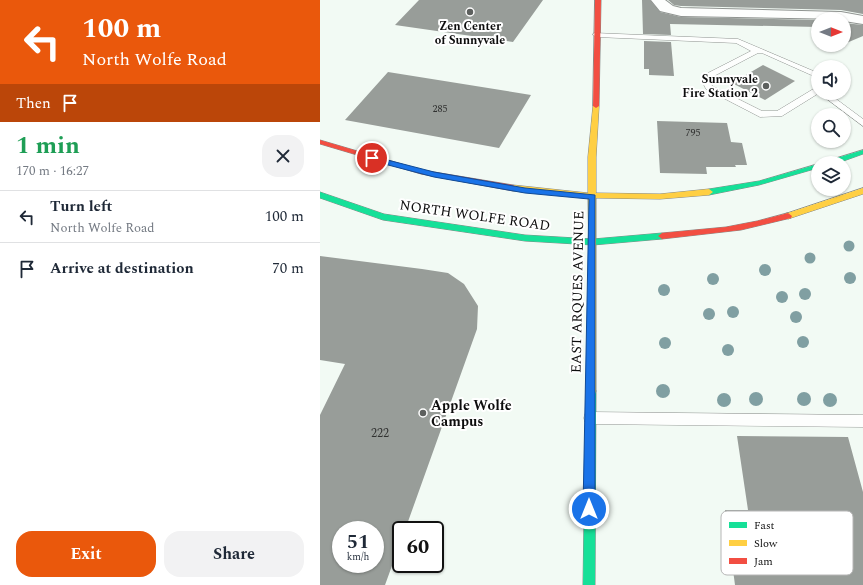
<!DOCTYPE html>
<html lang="en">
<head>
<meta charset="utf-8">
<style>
	:root { --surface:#fff; --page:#f2f2f3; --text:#1f2937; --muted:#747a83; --line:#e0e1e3; --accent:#ea580c }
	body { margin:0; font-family:Spectral,serif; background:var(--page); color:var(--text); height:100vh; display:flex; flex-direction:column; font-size:15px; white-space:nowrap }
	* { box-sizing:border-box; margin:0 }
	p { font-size:13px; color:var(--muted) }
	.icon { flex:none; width:22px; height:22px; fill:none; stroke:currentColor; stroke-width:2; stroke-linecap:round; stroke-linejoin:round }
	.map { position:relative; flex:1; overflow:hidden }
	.drawer { display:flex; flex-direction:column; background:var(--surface); width:320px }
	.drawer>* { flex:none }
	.top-card { background:#ea580c; color:#fff; overflow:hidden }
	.needle { width:26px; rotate:90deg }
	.controls { position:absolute; left:491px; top:12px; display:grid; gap:8px }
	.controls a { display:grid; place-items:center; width:40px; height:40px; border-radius:50%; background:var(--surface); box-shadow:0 1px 3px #0004; font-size:20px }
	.speed { position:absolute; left:12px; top:521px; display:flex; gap:8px; font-size:20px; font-weight:700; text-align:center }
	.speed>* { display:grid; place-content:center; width:52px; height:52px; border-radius:50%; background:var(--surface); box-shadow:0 1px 3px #0004; line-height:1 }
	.speed small { font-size:10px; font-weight:400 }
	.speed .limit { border:2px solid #111; border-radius:6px; background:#fff; color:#111 }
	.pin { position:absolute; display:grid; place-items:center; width:34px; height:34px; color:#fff; margin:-17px; border:2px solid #fff; border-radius:50%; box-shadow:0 1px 4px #0007 }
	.me { position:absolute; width:44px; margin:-22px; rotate:0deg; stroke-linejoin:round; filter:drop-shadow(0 0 3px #0008) }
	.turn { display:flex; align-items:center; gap:14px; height:84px; padding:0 16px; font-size:18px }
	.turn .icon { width:52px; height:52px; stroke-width:2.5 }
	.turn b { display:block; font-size:28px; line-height:34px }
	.then { display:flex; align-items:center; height:38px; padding:0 16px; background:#0003; gap:8px; font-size:15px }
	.round { display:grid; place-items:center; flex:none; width:42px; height:42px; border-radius:16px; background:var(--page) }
	.headline { display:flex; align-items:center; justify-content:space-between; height:68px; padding:0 16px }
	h1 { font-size:24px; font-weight:700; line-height:30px; color:#1e9e55 }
	.button { display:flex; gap:8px; margin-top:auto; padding:8px 16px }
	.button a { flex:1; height:46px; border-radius:16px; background:var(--accent); color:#fff; font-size:16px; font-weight:700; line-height:46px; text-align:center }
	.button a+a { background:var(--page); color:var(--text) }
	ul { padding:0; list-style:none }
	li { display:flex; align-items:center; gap:12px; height:52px; padding:0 16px; border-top:1px solid var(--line) }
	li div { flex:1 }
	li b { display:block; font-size:15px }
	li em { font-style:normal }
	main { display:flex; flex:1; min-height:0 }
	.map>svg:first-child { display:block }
	.building { fill:#989d99; fill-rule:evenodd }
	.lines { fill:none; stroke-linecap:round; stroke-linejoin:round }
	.lane-casing { stroke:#909491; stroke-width:1 }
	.street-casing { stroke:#909491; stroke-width:2 }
	.fast-casing { stroke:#878a88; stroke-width:1 }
	.slow-casing { stroke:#878a88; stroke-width:1 }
	.jam-casing { stroke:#878a88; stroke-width:1 }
	.lane { fill:#fdfefd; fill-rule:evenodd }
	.street { fill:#fdfefd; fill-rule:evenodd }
	.fast { fill:#16e098; fill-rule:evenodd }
	.slow { fill:#ffcf43; fill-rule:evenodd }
	.jam { fill:#f24e42; fill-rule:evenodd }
	.tree { fill:#809fa2 }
	.route { fill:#1a73e8; stroke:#114b97 }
	.poi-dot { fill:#5d605e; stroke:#fff; stroke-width:1.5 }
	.labels { text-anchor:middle; stroke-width:4; stroke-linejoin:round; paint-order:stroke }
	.far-number-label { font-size:10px; fill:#303130 }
	.far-poi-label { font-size:12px; font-weight:bold; fill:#0d0d0d; stroke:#fff }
	.number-label { font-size:12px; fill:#303130 }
	.street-label { font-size:14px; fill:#0d0d0d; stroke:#fff }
	.poi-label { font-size:14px; font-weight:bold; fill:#0d0d0d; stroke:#fff; text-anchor:start }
	.key { fill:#fff; stroke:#b6b6b6; stroke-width:1 }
	.key-label { font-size:11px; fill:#0d0d0d }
</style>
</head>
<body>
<main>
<section class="drawer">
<div class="top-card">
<div class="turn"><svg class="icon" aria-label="left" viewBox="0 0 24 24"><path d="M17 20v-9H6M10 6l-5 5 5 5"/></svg><div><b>100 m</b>North Wolfe Road</div></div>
<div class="then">Then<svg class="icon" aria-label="arrive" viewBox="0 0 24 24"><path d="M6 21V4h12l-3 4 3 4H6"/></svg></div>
</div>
<div class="headline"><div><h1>1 min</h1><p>170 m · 16:27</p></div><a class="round"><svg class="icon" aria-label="close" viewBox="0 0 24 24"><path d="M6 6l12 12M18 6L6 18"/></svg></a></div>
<ul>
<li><svg class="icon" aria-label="left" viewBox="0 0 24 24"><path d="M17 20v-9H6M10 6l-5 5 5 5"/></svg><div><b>Turn left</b><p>North Wolfe Road</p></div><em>100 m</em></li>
<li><svg class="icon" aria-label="arrive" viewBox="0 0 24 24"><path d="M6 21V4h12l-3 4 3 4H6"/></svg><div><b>Arrive at destination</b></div><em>70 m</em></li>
</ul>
<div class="button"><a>Exit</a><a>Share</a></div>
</section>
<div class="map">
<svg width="543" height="585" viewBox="0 0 543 585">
	<rect width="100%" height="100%" fill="#f2faf4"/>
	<path class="building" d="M99,0H223L193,42L75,25Z
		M322,0H330L340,12L361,17L498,20V27L350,24L351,35L323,34Z
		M348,0H543V14L521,10L361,6L354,5Z
		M524,23L543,25V36L524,44Z
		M324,41L351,42L354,76L329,75V69H324Z
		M443,65L475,81L445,100L412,83Z
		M68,72L211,95L179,148L25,120Z
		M337,121L407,123L411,142L422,143L427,165H415L416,167H386L387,174L340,173Z
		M0,256L102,269L128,273L144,284L158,306L157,329L85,530H81V541L65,585H0V415L25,364L0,360ZM21,530H55V564H21Z
		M417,436L528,437L543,492V585H415L405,510H428Z"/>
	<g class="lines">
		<defs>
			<path id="lane" d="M274,33L418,39L498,73V78L442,53H438L394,76L391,83L392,86L442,111H457L495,88H498L499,93L462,116L440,117L386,89L383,83L388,73L431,51L416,43L277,37L273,35Z
				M499,93H508L543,119V126Z
				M270,412L543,415V427L270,424L265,422L264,418L265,414Z"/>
			<path id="street" d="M331,0H345L353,6L361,8L521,12L543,16V24L524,21V19L361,16L340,11Z"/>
			<path id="fast" d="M543,150V154L518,163H506L507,161Z
				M498,164V168L439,185L389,195L385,192L389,189L439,181Z
				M0,192L64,214L205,235L273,239L342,233L346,236L342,239L273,245L205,241L63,220L0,198Z
				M271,387L275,388L276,391L275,585H263L266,391L267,388Z"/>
			<path id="slow" d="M276,104L279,106L276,157V193L340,194L389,189L393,192L389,195L340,199L276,198V391L275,394L271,395L267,394L266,391L269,268L268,198L193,191L189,188L193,185L268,193V157L273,106Z
				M543,188V194L468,219L464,216L465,214Z"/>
			<path id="jam" d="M275,0H281L279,106L276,108L273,106Z
				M0,140L102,170L193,185L197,188L193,191L101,174L0,144Z
				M468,213L472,216L471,218L421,230L342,239L338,236L342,233L406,227L437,221Z"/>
		</defs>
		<use href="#lane" class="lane-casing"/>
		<use href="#street" class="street-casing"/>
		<use href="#fast" class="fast-casing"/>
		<use href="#slow" class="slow-casing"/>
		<use href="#jam" class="jam-casing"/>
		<use href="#lane" class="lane"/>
		<use href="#street" class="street"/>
		<use href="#fast" class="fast"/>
		<use href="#slow" class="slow"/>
		<use href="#jam" class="jam"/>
	</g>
	<g class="tree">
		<circle cx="529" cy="246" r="5.5"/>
		<circle cx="490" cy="258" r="5.5"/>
		<circle cx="445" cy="270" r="6"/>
		<circle cx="530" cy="278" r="6"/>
		<circle cx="393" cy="279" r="6"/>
		<circle cx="344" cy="290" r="6"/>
		<circle cx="485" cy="294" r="6"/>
		<circle cx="462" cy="297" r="6"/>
		<circle cx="413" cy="312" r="6"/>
		<circle cx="389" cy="314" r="6"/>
		<circle cx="476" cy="317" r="6"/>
		<circle cx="483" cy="342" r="6"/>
		<circle cx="345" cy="343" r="6"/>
		<circle cx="408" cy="350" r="6"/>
		<circle cx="343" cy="391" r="7"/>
		<circle cx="436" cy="399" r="7"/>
		<circle cx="484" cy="399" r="7"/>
		<circle cx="404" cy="400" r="7"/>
		<circle cx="510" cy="400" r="7"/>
	</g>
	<path class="route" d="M49,156H52L114,172L205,188L275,195V509L273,513L269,515L265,513L263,509L269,199L205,193L114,177L49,160Z"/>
	<g class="poi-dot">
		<circle cx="150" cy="12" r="4"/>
		<circle cx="446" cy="86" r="4"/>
		<circle cx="103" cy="413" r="4"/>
	</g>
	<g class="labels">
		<g class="far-number-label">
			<text x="120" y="112">285</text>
			<text x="373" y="136">795</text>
		</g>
		<g class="far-poi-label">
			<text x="150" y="30">Zen Center<tspan x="150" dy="14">of Sunnyvale</tspan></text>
			<text x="438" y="83" text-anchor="end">Sunnyvale<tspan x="438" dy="14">Fire Station 2</tspan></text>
		</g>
		<g class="number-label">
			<text x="60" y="437">222</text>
		</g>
		<g class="street-label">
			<text transform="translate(155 215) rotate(8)" y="5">NORTH WOLFE ROAD</text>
			<text transform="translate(257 292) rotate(-89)" y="5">EAST ARQUES AVENUE</text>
		</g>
		<g class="poi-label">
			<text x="111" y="410">Apple Wolfe<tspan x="111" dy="16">Campus</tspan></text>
		</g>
	</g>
	<rect x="401" y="511" width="132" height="64" rx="6" class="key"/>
	<rect x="409" y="522" width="18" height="6" fill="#16e098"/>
	<rect x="409" y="540" width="18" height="6" fill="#ffcf43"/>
	<rect x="409" y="558" width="18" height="6" fill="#f24e42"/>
	<g class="key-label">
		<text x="434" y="529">Fast</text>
		<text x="434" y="547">Slow</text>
		<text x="434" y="565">Jam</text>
	</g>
</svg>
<div class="controls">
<a><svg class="needle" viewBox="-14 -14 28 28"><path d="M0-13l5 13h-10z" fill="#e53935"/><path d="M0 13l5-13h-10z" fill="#747a83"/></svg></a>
<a><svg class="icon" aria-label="sound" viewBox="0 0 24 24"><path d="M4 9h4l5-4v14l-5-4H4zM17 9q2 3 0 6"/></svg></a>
<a><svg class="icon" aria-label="search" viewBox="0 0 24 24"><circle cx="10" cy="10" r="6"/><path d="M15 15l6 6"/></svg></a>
<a><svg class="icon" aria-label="layers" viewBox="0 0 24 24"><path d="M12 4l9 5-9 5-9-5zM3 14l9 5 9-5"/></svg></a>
</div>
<div class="speed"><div>51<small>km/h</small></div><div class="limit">60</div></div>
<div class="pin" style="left:52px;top:158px;background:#d93025"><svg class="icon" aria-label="arrive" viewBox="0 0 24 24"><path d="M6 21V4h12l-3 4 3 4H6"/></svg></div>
<svg class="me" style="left:269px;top:509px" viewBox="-20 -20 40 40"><circle r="17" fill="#1a73e8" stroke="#fff" stroke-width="3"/><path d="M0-11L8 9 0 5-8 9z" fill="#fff"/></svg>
</div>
</main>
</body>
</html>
